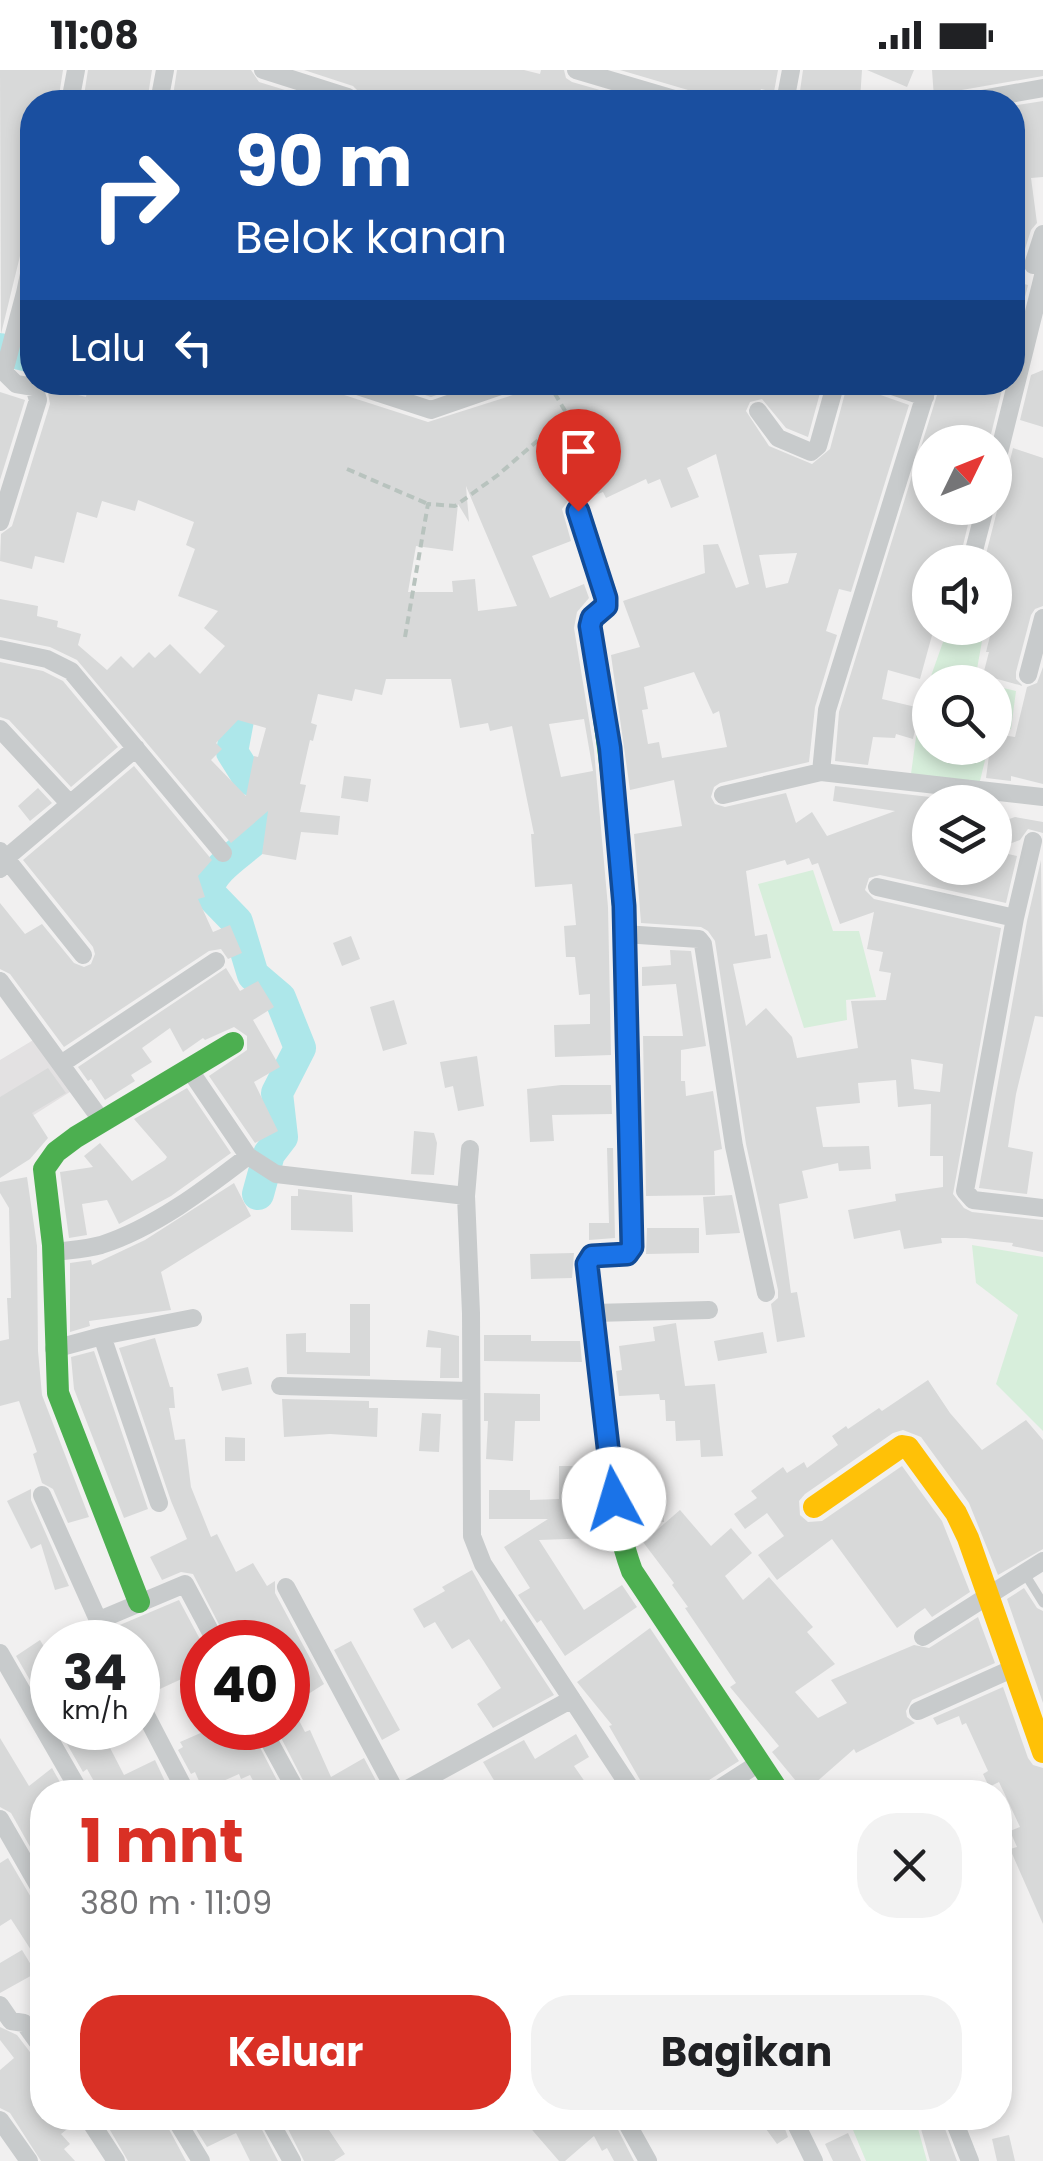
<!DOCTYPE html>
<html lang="id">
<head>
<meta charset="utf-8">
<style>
	:root { --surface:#fff; --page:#f2f2f2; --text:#202124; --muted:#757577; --accent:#d93025 }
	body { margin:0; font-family:Poppins,sans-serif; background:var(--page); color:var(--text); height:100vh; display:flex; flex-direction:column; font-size:38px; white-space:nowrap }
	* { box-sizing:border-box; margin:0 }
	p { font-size:32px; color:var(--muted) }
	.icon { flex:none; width:55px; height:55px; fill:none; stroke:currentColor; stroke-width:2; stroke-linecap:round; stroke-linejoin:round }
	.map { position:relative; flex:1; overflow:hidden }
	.drawer { position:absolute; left:30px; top:1710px; width:982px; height:350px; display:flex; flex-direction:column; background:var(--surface); border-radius:40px; box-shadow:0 5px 15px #0003 }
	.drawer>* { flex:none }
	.hud { position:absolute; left:20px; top:20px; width:1005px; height:305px; border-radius:40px; box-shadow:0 5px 15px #0003; background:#1a4fa0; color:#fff; overflow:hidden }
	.needle { width:65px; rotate:47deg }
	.buttons { position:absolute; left:912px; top:355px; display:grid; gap:20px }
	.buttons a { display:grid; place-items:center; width:100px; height:100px; border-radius:50%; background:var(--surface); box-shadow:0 5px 15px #0003; font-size:50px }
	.speed { position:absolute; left:30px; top:1550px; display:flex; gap:20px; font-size:50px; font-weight:700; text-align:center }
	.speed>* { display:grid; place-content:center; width:130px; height:130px; border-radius:50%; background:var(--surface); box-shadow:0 5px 15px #0003; line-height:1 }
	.speed small { font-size:25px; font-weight:400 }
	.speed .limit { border:15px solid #d22; background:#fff; color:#111 }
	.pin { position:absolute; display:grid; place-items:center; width:85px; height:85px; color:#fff; margin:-102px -42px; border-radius:50% 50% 50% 0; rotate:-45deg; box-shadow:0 0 10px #0007 }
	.pin .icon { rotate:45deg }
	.me { position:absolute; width:110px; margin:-55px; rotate:354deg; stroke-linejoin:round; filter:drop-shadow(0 0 8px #0008) }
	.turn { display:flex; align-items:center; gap:35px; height:210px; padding:0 50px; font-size:45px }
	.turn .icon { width:130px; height:130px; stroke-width:2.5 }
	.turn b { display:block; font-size:70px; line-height:85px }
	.then { display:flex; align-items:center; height:95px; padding:0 50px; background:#0003; gap:20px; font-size:38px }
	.round { display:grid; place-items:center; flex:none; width:105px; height:105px; border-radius:40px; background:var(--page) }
	.headline { display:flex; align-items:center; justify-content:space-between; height:170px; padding:0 50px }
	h1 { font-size:60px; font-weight:700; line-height:75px; color:var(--accent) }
	.cta { display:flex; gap:20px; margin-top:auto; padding:20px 50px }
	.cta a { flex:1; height:115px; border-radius:40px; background:var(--accent); color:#fff; font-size:40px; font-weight:700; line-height:115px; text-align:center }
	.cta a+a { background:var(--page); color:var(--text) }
	.status { display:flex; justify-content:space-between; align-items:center; height:70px; padding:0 50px; background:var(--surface); direction:ltr }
	.status svg { height:28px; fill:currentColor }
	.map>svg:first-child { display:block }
	.education { fill:#e3e1e2 }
	.green { fill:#d7eedb }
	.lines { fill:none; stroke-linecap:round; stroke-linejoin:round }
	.river { stroke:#ade7ea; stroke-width:32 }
	.building { fill:#d8d9d9; fill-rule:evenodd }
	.path { stroke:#b8c3be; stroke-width:4; stroke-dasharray:8 5; stroke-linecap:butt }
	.lane { stroke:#c8cbcc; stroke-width:9 }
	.street { stroke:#c8cbcc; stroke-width:18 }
	.fast { stroke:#4caf50; stroke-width:22 }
	.slow { stroke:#ffc107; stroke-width:22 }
	.route-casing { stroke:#114b97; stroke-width:25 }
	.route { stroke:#1a73e8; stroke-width:18 }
</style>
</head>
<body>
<div class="status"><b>11:08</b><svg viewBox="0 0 49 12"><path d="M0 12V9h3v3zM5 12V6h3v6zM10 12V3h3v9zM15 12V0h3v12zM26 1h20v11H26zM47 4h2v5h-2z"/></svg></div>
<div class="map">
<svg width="1043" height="2091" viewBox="0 0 1043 2091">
	<rect width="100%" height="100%" fill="#f1f0f0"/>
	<path class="education" d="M40,966L73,1020L4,1064L0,1086V990Z"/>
	<path class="green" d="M948,558L984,560L975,610L982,612H930V678H988L979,715L911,704L920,637Z
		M995,616L1016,621L1011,659H995Z
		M813,800L833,861H859L876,927L846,930L847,950L804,958L758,814Z
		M972,1175L1043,1187V1361L996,1314L1018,1245L976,1213Z
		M848,2048H915L927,2091H866Z"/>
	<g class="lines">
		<path class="river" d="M0,279L32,287
			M219,312L262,339
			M253,609L238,650L232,682L249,709L269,718L279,729C274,773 216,785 207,821L237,852L253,905L280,928L300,978L277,1023L282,1067L269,1084L258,1124"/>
	</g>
	<path class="building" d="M0,0H63L58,32H32V178L23,181L20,186L1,264Z
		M88,0H152L147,32H83Z
		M177,0H251L259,12L324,32H172Z
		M304,0H524L540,4L541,0H564L566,8L572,12L642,32H359L360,23L353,16Z
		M620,0H778L774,22L761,19L757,32H745L719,24L718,29L707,25L706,32H696L694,24L688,20Z
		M803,0H862L860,30L800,21Z
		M867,0H914L907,17Z
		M932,0H1043V6L956,21L954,26L934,28Z
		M1043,31V107L1031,108L1037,153L1031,160L1021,192L1012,197V36Z
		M1012,211L1028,215L1013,274L1012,273Z
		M1043,300V357L1020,350L1031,305Z
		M89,312H112L149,323L153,312L181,319L184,312L203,319L204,314L223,322L226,312H333L341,324L428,352L516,324L524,312H823L808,367L786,358L762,329L750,332L746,341L769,376L812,394L830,379L848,312H868L875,323L909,335L851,522L839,519L826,561L837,565L815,637L809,692L720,713L714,717L711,727L715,734L725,737L786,723L796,753L812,742L827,766L895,741L833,731L835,716L973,732H930L927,776L930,777V798H995V781L1017,786L1006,833L880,805L869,808L865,820L874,829L1001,858L953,1124L964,1138L972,1142L1043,1150V1182L1012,1176L1013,1173L966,1168H941L942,1173L904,1179L900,1160L854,1169L848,1140L896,1131L895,1124L943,1117V1086H930L931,1034L898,1037L896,1010L858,1013L860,1033L816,1037L823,1077L869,1076L871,1099L839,1101L838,1093L802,1101L808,1128L779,1134L791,1223L797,1222L805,1267L777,1272L771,1234L778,1228V1220L746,1074L715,871L708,861L701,857L641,853L634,764L682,756L674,710L630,720L611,585L640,577L623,531L705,503L703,475L718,474L736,518L749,514L716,384L687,398L699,427L671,438L660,409L648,414L646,409L606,428L603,422L587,428L572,426L562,439L571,471L532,486L550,528L584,514L589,528L577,542L574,558L594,680L608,837L611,985L555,987L554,955L590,954V924L579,925L575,887H566L564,856L576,855L572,814L535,817L531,764H534L512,656L490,661L488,653L460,658L451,609H386L382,625L355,619L352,631L318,624L311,653L317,655L313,671L310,670L300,714L306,715L300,742L340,746L338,765L301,762L296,790L262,784L268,741L231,773L77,590L50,577L0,567V529L38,536L37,546L58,551L57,557L81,564L78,575L107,600L121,586L133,598L149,582L155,588L170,574L200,604L225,576L204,558L218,541L178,526L195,479L186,475L194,452L138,430L135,441L102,431L97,448L77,442L64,493L35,486L32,499L0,491L1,464L12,456L50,334L47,317L86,327ZM466,416L485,461L517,536L478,541L475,509L452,511L453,522H408L416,476L453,481L458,434L469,452ZM797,483L788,513L766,518L759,485ZM694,602L713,644L719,641L727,677L662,688L659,672L648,674L642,640L648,639L644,617ZM584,649L593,701L561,707L549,654ZM238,650L266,658L258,687L254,686L246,726L211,690L222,679L216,673ZM809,788L812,795L818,793L840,854L874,842L867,879L883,882L879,901L891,903L886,930L851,931L858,978L797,988L792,967L766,938L746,956L733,894L771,888L767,864L755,866L746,801L785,790L787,795ZM911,989L943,994L940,1022L914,1019Z
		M387,312H472L431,327Z
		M941,312H1004L989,372H930V438H972L959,492H930V558H934L920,609L888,600L882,629L920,638L913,669L896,664L895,668L873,667L868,695L835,691L839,642Z
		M0,322L25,330L0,410Z
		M1013,378L1043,388V536L1035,539L1031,545L1016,602V609L1023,616L983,605L989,582H986L992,558H995V492H984L997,441L995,422L998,411L1007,403Z
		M0,592L43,601L63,611L118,677L71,717L9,650L0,647Z
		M1043,597V714L1011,706V711L986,708L990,678H995V664L1015,667L1027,617L1037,613Z
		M134,696L212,790L198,806L205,827L198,829L213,862L230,855L242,883L228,889L221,879L209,881L64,977L10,904L0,899V833L25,864L42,854L74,893L84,897L91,894L95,884L93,877L23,790Z
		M344,706L371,709L368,732L341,728Z
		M38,718L52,733L30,751L18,736Z
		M1015,747L1043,752V763L1028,759L1020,770L995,779V754Z
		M1041,790L1043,947L1035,946L1016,1024L1008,1077L1033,1082L1027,1124L979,1118L1027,851Z
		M351,866L360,889L342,896L333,873Z
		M670,880L691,881L706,976L681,980V1011H685L686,1026L713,1021L722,1079L714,1081L715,1125L646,1126L643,966H683L676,914L642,916V897L671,895Z
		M226,898L240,921L258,911L274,937L253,950L280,997L254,1012L278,1061L255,1073L209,1006L247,980V966L234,957L205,970L203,968L183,982L170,958L142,978L152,992L131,1005L135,1011L105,1030L91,1009L88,1011L78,997Z
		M394,930L407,974L383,981L370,937Z
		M477,986L484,1036L458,1041L453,1016L445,1018L440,992Z
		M48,998L66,1023L32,1043L48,1068L30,1089L0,1108V1027Z
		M561,1015H611L612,1044L552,1045L554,1071L530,1072L527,1019Z
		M187,1018L231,1083L171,1126L119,1154L107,1130L82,1134L87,1165L69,1168L60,1102L93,1097L84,1086L100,1073L132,1111L165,1090L167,1087L134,1049Z
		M414,1061L434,1063L437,1073L434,1105L411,1104Z
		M607,1078H613L615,1168L589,1170V1153H609Z
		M27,1107L37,1176L38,1281L42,1325L89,1447L68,1453L53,1419L42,1413L33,1384L37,1382L19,1331L0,1336V1271L9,1269L7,1228H11L9,1138L0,1123V1112Z
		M234,1113L251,1146L161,1202L171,1240L89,1251L90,1256L70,1262V1193L91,1190L92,1195L145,1170Z
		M298,1119L352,1125L353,1162L291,1160V1126H298Z
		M732,1125L740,1163L706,1165L703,1127Z
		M647,1158H699V1183L646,1184Z
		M574,1183L572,1208L531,1209L530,1184Z
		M350,1234H370V1306L287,1304L286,1264L306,1263V1282L350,1283Z
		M676,1253L685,1316L715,1314L723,1386L701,1387L700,1370L676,1371L675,1351H666L665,1330H660L659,1324L619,1326L616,1301L622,1300L619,1276L655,1271L653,1257Z
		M428,1260L459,1266V1308H440L441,1278L426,1277Z
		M763,1262L767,1283L718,1291L714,1271Z
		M484,1265H531V1271H580L582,1292L484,1291Z
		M155,1268L170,1317H173L175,1338H169L175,1370L185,1369L191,1417L211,1467L217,1464L236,1502L253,1493L267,1516L275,1511V1523L324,1614L291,1635L305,1662L310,1660L331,1707L364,1688L382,1722H309L276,1658H288V1572H228L193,1504L181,1502L162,1510L150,1487L187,1469L171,1431L119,1278Z
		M94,1281L148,1439L124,1448L74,1319L71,1287Z
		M248,1297L252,1314L222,1321L217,1304Z
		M928,1310L950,1343L982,1380L1026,1350L1043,1370V1479L998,1505L969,1433L921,1367L903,1360L893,1363L805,1424L799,1431L800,1445L808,1452L822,1451L902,1396L942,1451L970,1522L932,1547L925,1538L897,1558L832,1469L777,1510L758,1485L784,1466L767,1443L745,1459L734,1444L757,1428L751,1421L783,1397L787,1403L804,1392L807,1398L838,1375L832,1366L846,1356L848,1359L879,1338L882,1341Z
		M484,1323L540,1324V1351H515L513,1391L486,1389L488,1351H484Z
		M282,1329L369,1331V1338H378L377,1367L330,1364L284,1367Z
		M422,1343L441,1344L439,1382L419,1381Z
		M225,1367L245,1368V1391H225Z
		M559,1396H594L595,1468L539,1470L584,1540L622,1515L637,1537L565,1586L541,1550L537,1553L518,1525L530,1518L504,1477L548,1449H489V1420H530V1430L559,1429Z
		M31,1419V1430L69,1516L55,1520L41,1474L31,1479L7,1431Z
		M663,1437L664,1452L635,1453L632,1438Z
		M680,1440L711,1476L731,1458L752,1483L725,1506L743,1530L769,1507L813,1557L807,1562L835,1594L795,1622L818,1648L847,1633L831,1610L914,1575L929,1578L978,1547L995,1593L912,1630L906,1641L907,1647L915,1653L856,1683L854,1679L805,1722L772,1682L779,1676L730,1617L736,1613L685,1538L688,1537L672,1515L674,1513L643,1472Z
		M472,1500L501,1552L504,1549L554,1625L493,1658L477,1634L501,1618L483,1590L469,1569L452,1579L435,1552L424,1558L413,1539L445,1521L442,1517Z
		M1024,1518L1037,1538L1043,1541V1633L1007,1529Z
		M179,1530L202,1573V1632L188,1606L149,1624L138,1618V1572H120L115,1557Z
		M650,1558L739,1691L706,1712L702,1722H647L609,1656L612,1655L577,1612Z
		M40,1570L52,1590V1616L38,1624L16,1586Z
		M351,1571L400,1660L382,1670L334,1580Z
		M1003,1617L1028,1688L1033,1695L1043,1698V1854L1010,1779L1017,1777L1010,1761L1020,1757L999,1712L989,1717L983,1704L988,1701L966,1653L962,1655L959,1646L937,1655L933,1648Z
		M74,1658H138L140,1660L108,1674L124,1705L155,1690L170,1722H100L87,1699L83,1702L63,1667Z
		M212,1658H250L283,1722H259L250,1705L241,1709L239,1704L203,1720L195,1702L191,1704L178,1680L183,1677L180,1672Z
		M576,1664L589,1687L574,1696L592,1722H501L483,1692L524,1670L535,1689Z
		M0,1668L29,1716L52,1698L60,1712L42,1722V1798L11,1743L0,1737Z
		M8,1788L32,1829L42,1834V1897L11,1849L0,1856V1793Z
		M22,1880L36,1903L0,1923V1893Z
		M0,1957L17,1965L33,1986L42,1990V2048H76V2052L61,2064L70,2074L64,2079L75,2091H41L10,2043L0,2038V2000L14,1988L0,1970Z
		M103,2048H163L186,2091H128Z
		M189,2048H256L278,2091H250L236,2063L207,2077Z
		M307,2048H321L345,2084L334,2091H304L288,2059Z
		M537,2048H612L634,2091H614L607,2078L602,2081L594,2066L565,2091H559L527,2054Z
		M758,2048H781L788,2067L777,2074Z
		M918,2048H941L957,2091H930Z
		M848,2063L861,2091H833L825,2074Z
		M1009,2065L1015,2091H997L992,2069Z"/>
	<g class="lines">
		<path class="path" d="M548,312L571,351L543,366L570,423
			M347,399L428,434
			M405,567L428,434L455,436L498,405L543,366"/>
		<path class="lane" d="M1025,1504L1043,1533"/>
		<path class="street" d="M263,0L348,27
			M576,0L684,32
			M70,32L76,0
			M159,32L165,0
			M785,32L791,0
			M965,32L1043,18
			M1043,164L1033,195L1043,194
			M32,190L25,223L32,225
			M345,312L431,340L512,312
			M880,312L925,327
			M758,341L778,368L811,382L818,376L836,312
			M995,399L1043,206
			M0,452L38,330L34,317L16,314L4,302L25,223
			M971,492L985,438
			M0,579L47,589L71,601L223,783
			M1028,605L1043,548
			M0,659L69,733
			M821,702L827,640L929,312
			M723,725L821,702L1043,727
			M1033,771L1015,848L965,1121L973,1130L1043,1138
			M0,781L83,885
			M0,799L6,788L136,678
			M877,817L1015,848
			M624,864L699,869L703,874L734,1076L766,1223
			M0,911L102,1051
			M61,994L216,891
			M189,999L248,1086
			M470,1079L466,1126L471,1243L472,1466L483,1494L633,1722
			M55,1182C70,1180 87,1179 101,1175C154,1158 204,1120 248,1086L276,1104L466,1126
			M594,1243L709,1240
			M102,1266L159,1433
			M54,1279L102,1266L193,1248
			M280,1316L470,1321
			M42,1425L108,1572
			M286,1517L396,1722
			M97,1551L185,1514L216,1572
			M923,1567L1043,1491
			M0,1583L80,1722
			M138,1630L186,1722
			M918,1641L1014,1598
			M262,1658L297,1722
			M402,1722L572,1629
			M714,1722L759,1693
			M0,1749L42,1822
			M0,1935L11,1951L24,1953L42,1978
			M88,2048L116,2091
			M175,2048L201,2091
			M268,2048L292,2091
			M624,2048L648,2091
			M793,2048L814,2091
			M953,2048L970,2091
			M0,2050L29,2091"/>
		<path class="fast" d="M578,441L606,528L605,536L592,547L590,556C608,667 623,778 625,891
			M605,1352C611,1402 614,1453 632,1501L779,1722
			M139,1532L58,1323L53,1175L44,1099L56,1082L76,1067L233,973"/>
		<path class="slow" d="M605,1352L587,1193L591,1186L627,1184L631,1177L625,891
			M814,1437L902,1376L908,1377L956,1443L968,1468L1043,1682"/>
	</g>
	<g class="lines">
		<defs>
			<path id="route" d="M578,441L606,528V536L592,548L590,556L610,678L624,836L632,1177L627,1184L592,1186L587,1194L614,1429"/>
		</defs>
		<use href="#route" class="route-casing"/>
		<use href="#route" class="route"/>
	</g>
</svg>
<div class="buttons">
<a><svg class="needle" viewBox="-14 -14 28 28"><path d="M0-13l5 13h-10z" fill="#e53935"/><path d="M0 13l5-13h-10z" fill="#757577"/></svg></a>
<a><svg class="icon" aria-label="sound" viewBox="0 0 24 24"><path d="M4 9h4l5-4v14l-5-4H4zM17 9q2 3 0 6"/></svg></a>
<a><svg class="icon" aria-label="search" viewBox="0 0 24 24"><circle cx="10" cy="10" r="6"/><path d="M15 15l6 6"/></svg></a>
<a><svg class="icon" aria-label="layers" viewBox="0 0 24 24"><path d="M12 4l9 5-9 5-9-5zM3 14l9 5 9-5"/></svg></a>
</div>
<div class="speed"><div>34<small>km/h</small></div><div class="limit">40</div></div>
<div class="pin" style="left:578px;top:441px;background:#d93025"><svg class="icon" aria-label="arrive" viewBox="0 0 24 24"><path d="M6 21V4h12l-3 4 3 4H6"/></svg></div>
<svg class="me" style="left:614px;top:1429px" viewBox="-20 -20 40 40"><circle r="19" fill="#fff"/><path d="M0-13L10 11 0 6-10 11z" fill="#1a73e8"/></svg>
<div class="hud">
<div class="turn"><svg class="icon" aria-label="right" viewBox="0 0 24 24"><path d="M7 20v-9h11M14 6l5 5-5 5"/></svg><div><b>90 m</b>Belok kanan</div></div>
<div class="then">Lalu<svg class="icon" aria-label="left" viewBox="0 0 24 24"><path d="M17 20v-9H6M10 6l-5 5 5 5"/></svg></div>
</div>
<section class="drawer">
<div class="headline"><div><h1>1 mnt</h1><p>380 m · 11:09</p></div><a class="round"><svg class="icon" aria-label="close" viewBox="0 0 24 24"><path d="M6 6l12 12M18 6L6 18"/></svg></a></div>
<div class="cta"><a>Keluar</a><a>Bagikan</a></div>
</section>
</div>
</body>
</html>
